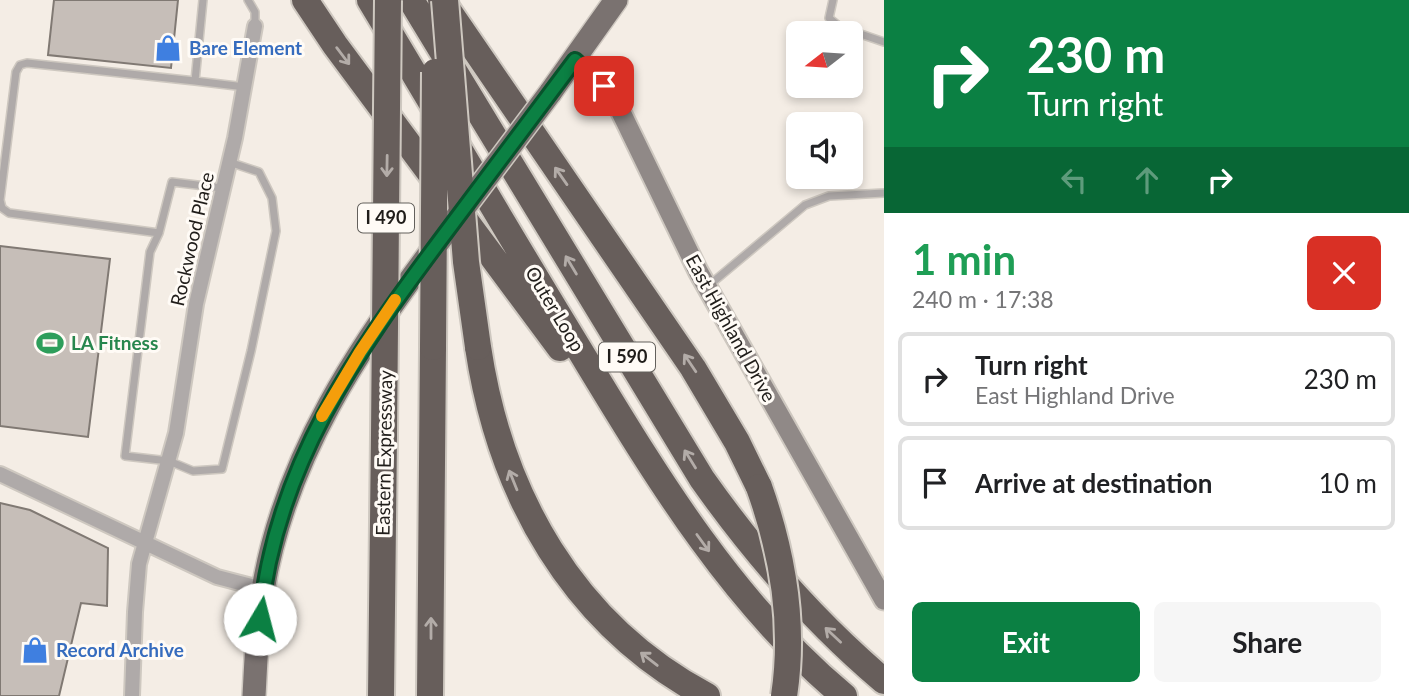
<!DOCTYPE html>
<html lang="en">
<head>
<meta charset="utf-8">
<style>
	:root { --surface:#fff; --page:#f6f6f6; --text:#202124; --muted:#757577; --line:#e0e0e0; --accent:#0b8043 }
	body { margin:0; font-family:Lato,sans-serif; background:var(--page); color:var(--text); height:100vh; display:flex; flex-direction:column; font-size:26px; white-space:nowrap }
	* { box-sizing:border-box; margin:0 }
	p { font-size:23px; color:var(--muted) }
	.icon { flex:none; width:38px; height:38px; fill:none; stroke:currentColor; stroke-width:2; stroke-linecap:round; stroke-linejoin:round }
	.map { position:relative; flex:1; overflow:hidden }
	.details { display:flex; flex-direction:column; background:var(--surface); width:525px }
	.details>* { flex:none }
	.top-card { background:#0b8043; color:#fff; overflow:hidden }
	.needle { width:46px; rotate:253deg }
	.fabs { position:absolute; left:786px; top:21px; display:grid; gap:14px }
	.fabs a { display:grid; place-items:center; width:77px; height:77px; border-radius:10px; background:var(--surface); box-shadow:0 4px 10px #0003; font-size:35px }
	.pin { position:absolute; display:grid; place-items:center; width:60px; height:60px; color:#fff; margin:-30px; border-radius:14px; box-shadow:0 4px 10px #0006 }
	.me { position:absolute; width:77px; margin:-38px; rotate:8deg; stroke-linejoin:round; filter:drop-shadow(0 0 5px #0008) }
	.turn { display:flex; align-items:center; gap:24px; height:147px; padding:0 28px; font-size:32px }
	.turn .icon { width:91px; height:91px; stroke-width:2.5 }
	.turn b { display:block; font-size:49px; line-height:60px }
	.lanes { display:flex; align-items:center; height:66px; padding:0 28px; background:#0003; justify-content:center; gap:35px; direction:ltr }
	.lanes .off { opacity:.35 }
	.round { display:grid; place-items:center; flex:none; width:74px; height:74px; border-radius:10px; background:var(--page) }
	.headline { display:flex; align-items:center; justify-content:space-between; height:119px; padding:0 28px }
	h1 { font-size:42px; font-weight:700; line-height:52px; color:#1e9e55 }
	.cta { display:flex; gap:14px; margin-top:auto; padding:14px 28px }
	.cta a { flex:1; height:80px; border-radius:10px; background:var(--accent); color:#fff; font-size:28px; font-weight:700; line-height:80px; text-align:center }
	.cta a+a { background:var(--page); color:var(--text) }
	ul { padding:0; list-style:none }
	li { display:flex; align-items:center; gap:21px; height:94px; margin:0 14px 10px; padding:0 14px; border:4px solid var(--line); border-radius:10px }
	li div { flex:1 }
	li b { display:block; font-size:26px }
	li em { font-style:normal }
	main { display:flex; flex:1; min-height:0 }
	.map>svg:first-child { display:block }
	.building { fill:#c6beb8; stroke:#807973; stroke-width:2 }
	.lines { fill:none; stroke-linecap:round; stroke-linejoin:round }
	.lane-casing { stroke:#cec8c0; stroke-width:10 }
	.street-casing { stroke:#cec8c0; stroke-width:18 }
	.secondary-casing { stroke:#cec8c0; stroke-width:23 }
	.primary-casing { stroke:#cec8c0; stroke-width:26 }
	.highway-casing { stroke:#cec8c0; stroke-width:30 }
	.lane { stroke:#afaaa9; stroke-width:7 }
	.street { stroke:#afaaa9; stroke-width:14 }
	.secondary { stroke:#908987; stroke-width:19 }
	.primary { stroke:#7a7270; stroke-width:23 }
	.highway { stroke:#675e5b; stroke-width:26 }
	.primary-bridge-casing { stroke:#cec8c0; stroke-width:26; stroke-linecap:butt }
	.highway-bridge-casing { stroke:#cec8c0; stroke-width:30; stroke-linecap:butt }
	.primary-bridge { stroke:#7a7270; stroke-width:23 }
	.highway-bridge { stroke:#675e5b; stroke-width:26 }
	.oneway { stroke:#b3aca8 }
	.route-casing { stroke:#07532c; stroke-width:18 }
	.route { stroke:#0b8043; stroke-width:12 }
	.slow { stroke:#f59e0b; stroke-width:12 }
	.labels { text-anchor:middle; stroke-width:6; stroke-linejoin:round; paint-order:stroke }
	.shield { fill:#fffbf6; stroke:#63605c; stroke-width:2 }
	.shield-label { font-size:18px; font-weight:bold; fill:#201d1a }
	.shop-label { font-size:19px; font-weight:bold; fill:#366cbe; stroke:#fffbf6; text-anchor:start }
	.street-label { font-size:19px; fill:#201d1a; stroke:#fffbf6 }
	.leisure-label { font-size:19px; font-weight:bold; fill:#27864d; stroke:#fffbf6; text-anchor:start }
</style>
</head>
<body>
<main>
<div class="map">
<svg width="884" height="696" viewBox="0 0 884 696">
	<rect width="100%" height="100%" fill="#f4ede5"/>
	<path class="building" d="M54,0H178L171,68L48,55Z
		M0,246L110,259L88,437L0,426Z
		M0,503L30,510L108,548L107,606L81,603L59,696H0Z"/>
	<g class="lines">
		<defs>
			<path id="lane" d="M203,0L195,81L245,87
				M248,0L255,12V26
				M833,0L829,18L840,27L884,42
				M195,81L27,63L20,65L16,72L0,200L2,208L9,213L159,233L172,182L222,188
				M159,233L150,252L125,456L169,461L193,471L222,469L251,351L276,231L272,198L259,172L229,162
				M707,287L805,205L829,196L884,193"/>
			<path id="street" d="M0,474L217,577L263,589
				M132,696L135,612L139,564L176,433L196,304L235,138L255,26"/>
			<path id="secondary" d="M575,60L601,82L618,106L698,271L884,600"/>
			<path id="primary" d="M550,93L616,0
				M254,696C256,660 257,625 263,590C285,457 359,346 439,241"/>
			<path id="highway" d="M305,0L335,45L560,348
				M370,0C440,116 508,233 579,349C655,474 730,601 844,696
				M411,0L702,479C755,554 813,621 884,681
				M441,0L693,368L737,442L759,487
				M478,347C500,494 572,624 707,696
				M381,696L384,435
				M430,696L433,347"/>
		</defs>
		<use href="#lane" class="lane-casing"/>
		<use href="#street" class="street-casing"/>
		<use href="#secondary" class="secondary-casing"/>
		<use href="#primary" class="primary-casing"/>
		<use href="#highway" class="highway-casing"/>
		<use href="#lane" class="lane"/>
		<use href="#street" class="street"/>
		<use href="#secondary" class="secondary"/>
		<use href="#primary" class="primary"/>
		<use href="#highway" class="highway"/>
		<defs>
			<path id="primary-bridge" d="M439,241L550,93"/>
			<path id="highway-bridge" d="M445,0L466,262L478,347
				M433,347L435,72
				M384,435L388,0
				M759,487C783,554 795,624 784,696"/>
		</defs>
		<use href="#primary-bridge" class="primary-bridge-casing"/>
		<use href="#highway-bridge" class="highway-bridge-casing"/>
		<use href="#primary-bridge" class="primary-bridge"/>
		<use href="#highway-bridge" class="highway-bridge"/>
	</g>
	<defs><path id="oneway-shaft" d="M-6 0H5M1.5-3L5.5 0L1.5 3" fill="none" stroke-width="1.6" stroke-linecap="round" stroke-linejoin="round" transform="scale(1.75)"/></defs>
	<g class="oneway">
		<use href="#oneway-shaft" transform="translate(343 56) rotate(53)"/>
		<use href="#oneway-shaft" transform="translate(387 166) rotate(91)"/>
		<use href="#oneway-shaft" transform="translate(561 176) rotate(-125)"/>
		<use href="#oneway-shaft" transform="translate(571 265) rotate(-121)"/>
		<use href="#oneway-shaft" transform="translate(690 363) rotate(-124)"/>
		<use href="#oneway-shaft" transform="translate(690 459) rotate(-122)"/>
		<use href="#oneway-shaft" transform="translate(513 480) rotate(-112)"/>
		<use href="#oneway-shaft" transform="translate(703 543) rotate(54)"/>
		<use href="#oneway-shaft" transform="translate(431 628) rotate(-90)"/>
		<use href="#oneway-shaft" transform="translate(833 635) rotate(-137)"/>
		<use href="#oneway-shaft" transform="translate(649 659) rotate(-142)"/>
	</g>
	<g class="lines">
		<defs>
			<path id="route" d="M260,619C275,467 355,354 444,235C487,177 531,119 575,60L604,86"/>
		</defs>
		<use href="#route" class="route-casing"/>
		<use href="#route" class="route"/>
		<path class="slow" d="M322,416L360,352L395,300"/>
	</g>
	<defs>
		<symbol id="shop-bare" viewBox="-9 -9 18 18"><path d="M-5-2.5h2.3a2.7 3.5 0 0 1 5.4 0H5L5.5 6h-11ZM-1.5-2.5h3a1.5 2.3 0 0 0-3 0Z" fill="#3f7fe0" stroke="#fffbf6" stroke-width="2.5" paint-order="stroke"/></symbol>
		<symbol id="stadium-bare" viewBox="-9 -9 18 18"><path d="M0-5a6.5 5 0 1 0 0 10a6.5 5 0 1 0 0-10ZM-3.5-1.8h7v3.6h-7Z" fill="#2e9e5b" stroke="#fffbf6" stroke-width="2.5" paint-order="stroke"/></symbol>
	</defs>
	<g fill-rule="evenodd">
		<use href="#shop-bare" x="149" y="29" width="38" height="38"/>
		<use href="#stadium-bare" x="31" y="324" width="38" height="38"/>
		<use href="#shop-bare" x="16" y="631" width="38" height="38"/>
	</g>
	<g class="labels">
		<g class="shield">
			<rect x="358" y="203.5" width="56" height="29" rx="5"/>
			<rect x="599" y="342.5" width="56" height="29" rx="5"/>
		</g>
		<g class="shield-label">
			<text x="386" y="224">I 490</text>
			<text x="627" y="363">I 590</text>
		</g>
		<g class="shop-label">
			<text x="189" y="55">Bare Element</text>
			<text x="56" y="657">Record Archive</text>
		</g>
		<g class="street-label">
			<text transform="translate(192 239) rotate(-77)" y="7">Rockwood Place</text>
			<text transform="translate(555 309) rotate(59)" y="7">Outer Loop</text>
			<text transform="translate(731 328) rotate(61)" y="7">East Highland Drive</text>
			<text transform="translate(384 453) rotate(-89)" y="7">Eastern Expressway</text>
		</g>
		<g class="leisure-label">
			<text x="71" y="350">LA Fitness</text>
		</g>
	</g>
</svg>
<div class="fabs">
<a><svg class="needle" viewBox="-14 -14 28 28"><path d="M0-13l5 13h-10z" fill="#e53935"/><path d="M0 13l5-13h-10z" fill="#757577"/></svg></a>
<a><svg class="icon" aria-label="sound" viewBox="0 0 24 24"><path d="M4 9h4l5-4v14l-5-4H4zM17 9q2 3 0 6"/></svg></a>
</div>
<div class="pin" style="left:604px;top:86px;background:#d93025"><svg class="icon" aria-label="arrive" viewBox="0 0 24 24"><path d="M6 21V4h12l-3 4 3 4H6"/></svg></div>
<svg class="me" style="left:260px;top:619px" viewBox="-20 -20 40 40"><circle r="19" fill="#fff"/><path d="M0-13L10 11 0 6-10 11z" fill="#0b8043"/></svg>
</div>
<section class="details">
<div class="top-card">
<div class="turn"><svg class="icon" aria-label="right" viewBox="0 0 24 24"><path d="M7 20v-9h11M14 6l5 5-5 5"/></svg><div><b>230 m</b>Turn right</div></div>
<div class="lanes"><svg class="icon off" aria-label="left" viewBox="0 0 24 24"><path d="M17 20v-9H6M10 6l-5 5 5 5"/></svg><svg class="icon off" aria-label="ahead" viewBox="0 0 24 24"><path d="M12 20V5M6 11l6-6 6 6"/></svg><svg class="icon" aria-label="right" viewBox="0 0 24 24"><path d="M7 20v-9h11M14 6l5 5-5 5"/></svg></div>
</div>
<div class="headline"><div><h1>1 min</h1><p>240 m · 17:38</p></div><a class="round" style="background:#d93025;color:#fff"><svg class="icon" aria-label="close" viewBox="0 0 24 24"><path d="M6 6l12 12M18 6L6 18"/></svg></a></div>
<ul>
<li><svg class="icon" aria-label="right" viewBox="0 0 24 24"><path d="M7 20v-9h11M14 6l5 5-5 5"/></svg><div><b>Turn right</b><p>East Highland Drive</p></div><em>230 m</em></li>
<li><svg class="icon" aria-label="arrive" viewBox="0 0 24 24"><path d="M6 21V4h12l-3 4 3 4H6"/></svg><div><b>Arrive at destination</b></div><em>10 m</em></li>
</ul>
<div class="cta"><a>Exit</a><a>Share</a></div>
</section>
</main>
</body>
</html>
